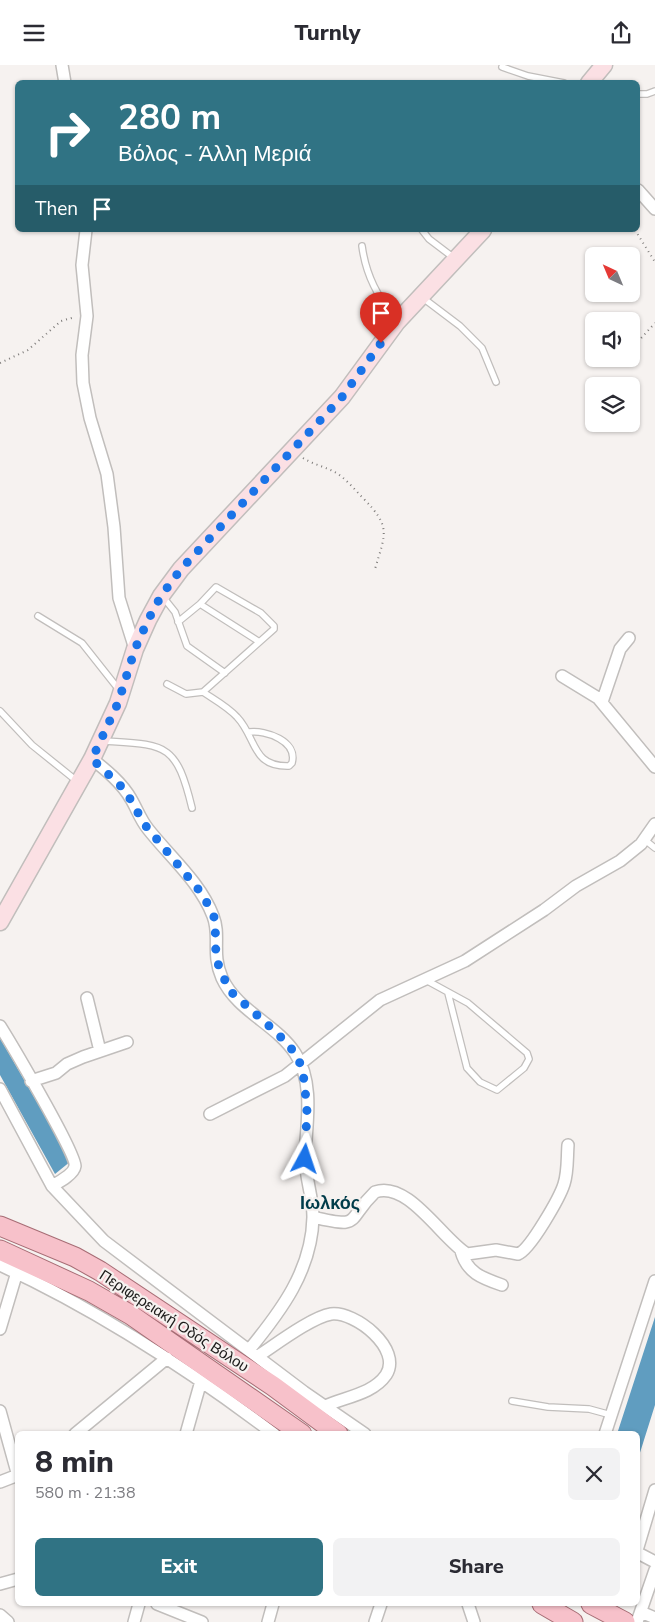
<!DOCTYPE html>
<html lang="en">
<head>
<meta charset="utf-8">
<style>
	:root { --surface:#fff; --page:#f2f2f3; --text:#2b2b33; --muted:#7c7c81; --accent:#307384 }
	body { margin:0; font-family:"Nunito Sans",sans-serif; background:var(--page); color:var(--text); height:100vh; display:flex; flex-direction:column; font-size:19px; white-space:nowrap }
	* { box-sizing:border-box; margin:0 }
	p { font-size:16px; color:var(--muted) }
	.icon { flex:none; width:28px; height:28px; fill:none; stroke:currentColor; stroke-width:2; stroke-linecap:round; stroke-linejoin:round }
	.map { position:relative; flex:1; overflow:hidden }
	.details { position:absolute; left:15px; top:1366px; width:625px; height:175px; display:flex; flex-direction:column; background:var(--surface); border-radius:8px; box-shadow:0 1px 4px #0004 }
	.details>* { flex:none }
	.hud { position:absolute; left:15px; top:15px; width:625px; height:152px; border-radius:8px; box-shadow:0 1px 4px #0004; background:#307384; color:#fff; overflow:hidden }
	.needle { width:32px; rotate:316deg }
	.tools { position:absolute; left:585px; top:182px; display:grid; gap:10px }
	.tools a { display:grid; place-items:center; width:55px; height:55px; border-radius:8px; background:var(--surface); box-shadow:0 1px 4px #0004; font-size:25px }
	.pin { position:absolute; display:grid; place-items:center; width:42px; height:42px; color:#fff; margin:-51px -21px; border-radius:50% 50% 50% 0; rotate:-45deg; box-shadow:0 0 5px #0007 }
	.pin .icon { rotate:45deg }
	.me { position:absolute; width:55px; margin:-28px; rotate:5deg; stroke-linejoin:round; filter:drop-shadow(0 0 4px #0008) }
	.turn { display:flex; align-items:center; gap:18px; height:105px; padding:0 20px; font-size:22px }
	.turn .icon { width:65px; height:65px; stroke-width:2.5 }
	.turn b { display:block; font-size:35px; line-height:42px }
	.then { display:flex; align-items:center; height:48px; padding:0 20px; background:#0003; gap:10px; font-size:19px }
	.round { display:grid; place-items:center; flex:none; width:52px; height:52px; border-radius:8px; background:var(--page) }
	.headline { display:flex; align-items:center; justify-content:space-between; height:85px; padding:0 20px }
	h1 { font-size:30px; font-weight:800; line-height:38px }
	.cta { display:flex; gap:10px; margin-top:auto; padding:10px 20px }
	.cta a { flex:1; height:58px; border-radius:8px; background:var(--accent); color:#fff; font-size:20px; font-weight:800; line-height:58px; text-align:center }
	.cta a+a { background:var(--page); color:var(--text) }
	header { display:flex; justify-content:space-between; align-items:center; height:65px; padding:0 20px; background:var(--surface); font-size:22px; font-weight:800 }
	.map>svg:first-child { display:block }
	.water { fill:#609dc0 }
	.pier { fill:#f6f2f0 }
	.lines { fill:none; stroke-linecap:round; stroke-linejoin:round }
	.lane-casing { stroke:#c1bebc; stroke-width:8 }
	.street-casing { stroke:#c1bebc; stroke-width:14 }
	.secondary-casing { stroke:#c1bebc; stroke-width:19 }
	.primary-casing { stroke:#a76d75; stroke-width:21 }
	.path { stroke:#7f7d7b; stroke-width:2; stroke-dasharray:1 4; stroke-linecap:butt }
	.lane { stroke:#fff; stroke-width:5.5 }
	.street { stroke:#fff; stroke-width:11 }
	.secondary { stroke:#fbe0e4; stroke-width:16 }
	.primary { stroke:#f7c1ca; stroke-width:19 }
	.route { stroke:#1a73e8; stroke-width:9; stroke-dasharray:0 16.2 }
	.labels { text-anchor:middle; stroke-width:4.5; stroke-linejoin:round; paint-order:stroke }
	.street-label { font-size:15px; fill:#1d1c1b; stroke:#f6f2f0 }
	.quarter-label { font-size:18px; font-weight:bold; fill:#003c4a; stroke:#f6f2f0 }
</style>
</head>
<body>
<header><svg class="icon" aria-label="menu" viewBox="0 0 24 24"><path d="M4 6h16M4 12h16M4 18h16"/></svg>Turnly<svg class="icon" aria-label="share" viewBox="0 0 24 24"><path d="M12 15V3M7 8l5-5 5 5M5 13v7h14v-7"/></svg></header>
<div class="map">
<svg width="655" height="1557" viewBox="0 0 655 1557">
	<rect width="100%" height="100%" fill="#f6f2f0"/>
	<path class="water" d="M0,973L71,1096L55,1109L0,1010Z
		M655,1252V1340L638,1394V1369H617Z"/>
	<path class="pier" d="M562,1539H595L590,1557H557Z"/>
	<g class="lines">
		<defs>
			<path id="lane" d="M502,2L528,11L564,18
				M638,29H647L655,26
				M422,165L429,174L454,193
				M362,181C366,211 378,232 396,255
				M423,233L460,261L482,283L496,317
				M163,532L175,547L187,581L225,608
				M200,539L258,576
				M38,551L82,578L120,626
				M167,619L186,629L203,627L274,564V561L261,548L216,522L200,539L178,557
				M203,627C215,635 228,642 237,652C257,673 251,702 289,701L292,698C298,676 266,665 249,667
				M0,646L32,680L78,717
				M103,676C166,680 176,677 192,743
				M645,775L655,783
				M424,914L468,938L527,988L529,994L524,1003L497,1025L480,1017L467,1003L448,928
				M512,1336L548,1342L589,1344L611,1350"/>
			<path id="street" d="M62,0L65,18
				M638,125L655,144
				M86,165L82,200L87,251L82,290L83,318L90,353L107,409L114,462L119,533L135,584
				M562,611L598,633L655,702
				M602,637L620,584L629,573
				M92,694C106,705 122,718 131,734C137,744 140,754 148,764C170,792 200,817 213,851C221,871 211,888 222,913C237,946 276,959 295,988C314,1016 307,1057 305,1088C304,1109 313,1131 313,1152C312,1205 281,1246 249,1285
				M87,933L100,986
				M0,961C10,977 77,1090 75,1101C74,1109 59,1117 52,1121
				M31,1016L56,1008L67,999L83,992L127,977
				M0,1024L52,1121L104,1176L304,1327L365,1369
				M210,1049L285,1011L380,935L465,896L544,845L576,821L620,796L641,779L655,759
				M313,1152C363,1164 345,1156 375,1127C408,1115 442,1174 467,1189L496,1185L518,1189C530,1185 560,1132 564,1119C568,1107 567,1093 568,1080
				M461,1186C467,1208 482,1213 502,1220
				M0,1200C98,1245 188,1304 274,1369
				M0,1264L17,1207
				M258,1291C275,1280 312,1252 331,1249C355,1246 403,1284 386,1310C373,1329 345,1332 325,1341
				M0,1346L18,1411
				M75,1369L167,1293
				M186,1369L201,1316
				M605,1369L655,1216
				M0,1417L18,1410
				M638,1482L655,1425
				M638,1488L655,1497
				M0,1519L18,1514
				M157,1539L202,1557
				M468,1539L474,1557
				M641,1547L655,1553
				M0,1550L8,1557
				M134,1557L139,1539
				M268,1557L273,1539
				M375,1557L381,1539
				M637,1557L655,1505"/>
			<path id="secondary" d="M589,18L604,0
				M0,857L92,694L118,638L135,584L148,555L161,531L181,504L342,332L397,257L483,165"/>
			<path id="primary" d="M0,1161L75,1192L100,1206L273,1321L338,1369
				M0,1185L89,1226L131,1250L302,1369
				M542,1539L573,1557
				M591,1539L625,1557"/>
		</defs>
		<use href="#lane" class="lane-casing"/>
		<use href="#street" class="street-casing"/>
		<use href="#secondary" class="secondary-casing"/>
		<use href="#primary" class="primary-casing"/>
		<path class="path" d="M635,165L655,197
			M631,284L655,258
			M606,294H614
			M0,298L28,285L61,256L75,252
			M303,393C314,400 327,402 338,409C347,415 355,425 363,433C391,462 386,467 375,504"/>
		<use href="#lane" class="lane"/>
		<use href="#street" class="street"/>
		<use href="#secondary" class="secondary"/>
		<use href="#primary" class="primary"/>
	</g>
	<g class="lines">
		<path class="route" d="M305,1094L307,1043L303,1007L297,990L278,969L229,925L216,894L215,854L203,830L145,760L125,725L92,694L118,638L135,584L148,555L161,531L181,504L342,332L381,278"/>
	</g>
	<g class="labels">
		<g class="street-label">
			<text transform="translate(174 1256) rotate(33)" y="5">Περιφερειακή Οδός Βόλου</text>
		</g>
		<g class="quarter-label">
			<text x="330" y="1144">Ιωλκός</text>
		</g>
	</g>
</svg>
<div class="tools">
<a><svg class="needle" viewBox="-14 -14 28 28"><path d="M0-13l5 13h-10z" fill="#e53935"/><path d="M0 13l5-13h-10z" fill="#7c7c81"/></svg></a>
<a><svg class="icon" aria-label="sound" viewBox="0 0 24 24"><path d="M4 9h4l5-4v14l-5-4H4zM17 9q2 3 0 6"/></svg></a>
<a><svg class="icon" aria-label="layers" viewBox="0 0 24 24"><path d="M12 4l9 5-9 5-9-5zM3 14l9 5 9-5"/></svg></a>
</div>
<div class="pin" style="left:381px;top:278px;background:#d93025"><svg class="icon" aria-label="arrive" viewBox="0 0 24 24"><path d="M6 21V4h12l-3 4 3 4H6"/></svg></div>
<svg class="me" style="left:305px;top:1094px" viewBox="-20 -20 40 40"><path d="M0-17L14 15 0 8-14 15z" fill="#1a73e8" stroke="#fff" stroke-width="4"/></svg>
<div class="hud">
<div class="turn"><svg class="icon" aria-label="right" viewBox="0 0 24 24"><path d="M7 20v-9h11M14 6l5 5-5 5"/></svg><div><b>280 m</b>Βόλος - Άλλη Μεριά</div></div>
<div class="then">Then<svg class="icon" aria-label="arrive" viewBox="0 0 24 24"><path d="M6 21V4h12l-3 4 3 4H6"/></svg></div>
</div>
<section class="details">
<div class="headline"><div><h1>8 min</h1><p>580 m · 21:38</p></div><a class="round"><svg class="icon" aria-label="close" viewBox="0 0 24 24"><path d="M6 6l12 12M18 6L6 18"/></svg></a></div>
<div class="cta"><a>Exit</a><a>Share</a></div>
</section>
</div>
</body>
</html>
